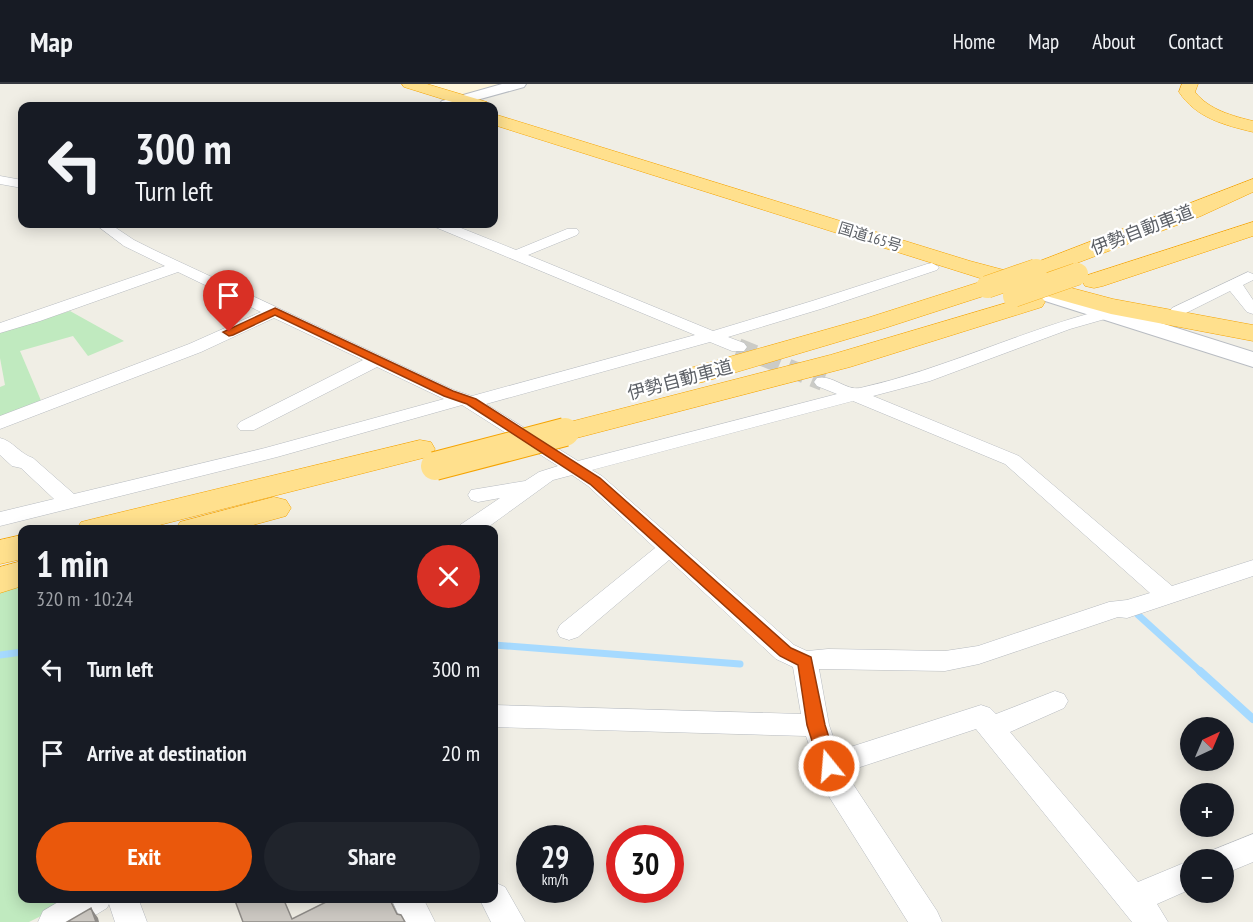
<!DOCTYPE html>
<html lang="en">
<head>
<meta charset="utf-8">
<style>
	:root { --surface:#171b24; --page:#20242c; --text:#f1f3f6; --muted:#9ea1a6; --line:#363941; --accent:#ea580c }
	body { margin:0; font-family:"PT Sans Narrow","Noto Sans JP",sans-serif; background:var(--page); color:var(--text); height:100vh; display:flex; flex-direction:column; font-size:22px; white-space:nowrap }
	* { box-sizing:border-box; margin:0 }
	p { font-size:20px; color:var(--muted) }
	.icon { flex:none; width:33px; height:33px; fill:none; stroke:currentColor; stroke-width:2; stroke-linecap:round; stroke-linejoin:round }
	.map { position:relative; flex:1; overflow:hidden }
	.sheet { position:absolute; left:18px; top:441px; width:480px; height:378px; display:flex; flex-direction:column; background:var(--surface); border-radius:12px; box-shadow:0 3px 15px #0003 }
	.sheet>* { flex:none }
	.banner { position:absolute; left:18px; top:18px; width:480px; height:126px; border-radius:12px; box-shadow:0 3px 15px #0003; background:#171b24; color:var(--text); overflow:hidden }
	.needle { width:39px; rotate:44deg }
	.controls { position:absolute; left:1180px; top:633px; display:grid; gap:12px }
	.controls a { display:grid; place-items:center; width:54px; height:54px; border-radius:50%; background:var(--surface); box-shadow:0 3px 15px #0003; font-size:30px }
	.speed { position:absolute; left:516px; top:741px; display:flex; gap:12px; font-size:30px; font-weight:700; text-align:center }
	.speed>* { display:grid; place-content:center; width:78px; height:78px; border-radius:50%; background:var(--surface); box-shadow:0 3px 15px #0003; line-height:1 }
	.speed small { font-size:15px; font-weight:400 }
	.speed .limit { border:9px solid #d22; background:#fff; color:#111 }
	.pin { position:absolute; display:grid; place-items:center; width:51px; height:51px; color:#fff; margin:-62px -26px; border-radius:50% 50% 50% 0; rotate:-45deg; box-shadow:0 0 6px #0007 }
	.pin .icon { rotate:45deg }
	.me { position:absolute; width:66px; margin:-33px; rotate:343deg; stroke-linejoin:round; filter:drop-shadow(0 0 4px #0008) }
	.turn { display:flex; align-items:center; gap:21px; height:126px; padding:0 18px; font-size:27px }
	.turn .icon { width:78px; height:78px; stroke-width:2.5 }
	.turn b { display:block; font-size:42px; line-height:51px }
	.round { display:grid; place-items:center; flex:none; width:63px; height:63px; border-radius:32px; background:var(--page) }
	.summary { display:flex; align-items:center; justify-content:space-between; height:102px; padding:0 18px }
	h1 { font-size:36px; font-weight:700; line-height:45px }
	.primary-button { display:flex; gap:12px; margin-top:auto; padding:12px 18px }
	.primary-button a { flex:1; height:69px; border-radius:36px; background:var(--accent); color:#fff; font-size:24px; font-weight:700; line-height:69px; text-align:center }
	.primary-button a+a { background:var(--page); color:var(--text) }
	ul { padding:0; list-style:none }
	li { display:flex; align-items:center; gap:18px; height:84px; padding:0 18px }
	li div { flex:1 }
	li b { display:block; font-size:22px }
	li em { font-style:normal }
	header { display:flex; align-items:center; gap:36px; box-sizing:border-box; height:84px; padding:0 30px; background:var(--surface); border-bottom:2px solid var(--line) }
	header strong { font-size:28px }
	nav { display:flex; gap:33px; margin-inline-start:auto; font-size:21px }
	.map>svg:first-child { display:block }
	.commercial { fill:#fff6db }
	.green { fill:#c0eabf }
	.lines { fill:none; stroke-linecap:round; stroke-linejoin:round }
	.stream-far1 { stroke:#a6daff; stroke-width:7 }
	.stream { stroke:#a6daff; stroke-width:8 }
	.street-tunnel { stroke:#cbcbc6; stroke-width:18; stroke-dasharray:18 9; stroke-linecap:butt }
	.street-casing { stroke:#b7bbc0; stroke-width:1 }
	.secondary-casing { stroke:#b8bcc2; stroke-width:2 }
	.highway-casing { stroke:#f5a300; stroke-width:1 }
	.street { fill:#fff; fill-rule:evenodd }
	.secondary { fill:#fff; fill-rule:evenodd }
	.highway { fill:#ffe08d; fill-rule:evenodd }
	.highway-bridge-far1-casing { stroke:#f5a300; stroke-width:23; stroke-linecap:butt }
	.highway-bridge-casing { stroke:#f5a300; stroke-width:30; stroke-linecap:butt }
	.highway-bridge-far1 { stroke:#ffe08d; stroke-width:22 }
	.highway-bridge { stroke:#ffe08d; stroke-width:28 }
	.shaded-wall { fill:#8f8c88 }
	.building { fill:#ccc8c2; stroke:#8f8c88; stroke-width:1.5 }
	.route { fill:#ea580c; stroke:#983908; stroke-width:1.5 }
	.labels { text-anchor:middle; stroke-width:4.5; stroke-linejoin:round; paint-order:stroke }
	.far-street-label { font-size:15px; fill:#5d6167; stroke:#fff }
	.street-label { font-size:18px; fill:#5d6167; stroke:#fff }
</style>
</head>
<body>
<header>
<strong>Map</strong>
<nav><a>Home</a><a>Map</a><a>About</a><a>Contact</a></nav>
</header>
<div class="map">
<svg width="1253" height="838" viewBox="0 0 1253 838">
	<rect width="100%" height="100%" fill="#f0eee5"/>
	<path class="commercial" d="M422,0H504L469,10H455Z"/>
	<path class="green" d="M70,227L124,257L88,272L73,252L20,267L42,319L0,335V303L5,301L0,274V248C23,240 46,235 70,227Z
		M22,495V814L75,815L29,838H0V501Z"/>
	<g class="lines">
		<path class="stream-far1" d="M1136,529L1202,589
			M494,561L740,580
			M0,571L22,568"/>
		<path class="stream" d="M1200,587L1253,635"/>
		<path class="street-tunnel" d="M738,263L823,298"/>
		<defs>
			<path id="street" d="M0,92L22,96V104L0,100Z
				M95,140H110L134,156L154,166L454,306L472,312L695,251L435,143L433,140H451L516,166L567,145H577L579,148L577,151L528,171L713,247L812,217L927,180L932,179L939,183L937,186L824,224L728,253L744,259L747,263L744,267H732L710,258L486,320L578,377L837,310L817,302L814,298L817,294C832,290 846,307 860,304C945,285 1022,246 1106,225L1112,227L1114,230L1112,233L1070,245L930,297L873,312L1019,372L1172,502L1253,476V492L1127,534L1118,533L979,580L945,587L819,585L829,641L838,667L981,621L990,624L996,630L1055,607L1064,610L1068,617L1064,624L1010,648L1138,798L1191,776V805L1157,820L1168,838H1132L976,645L845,688L937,827L942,838H908L823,703L806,652L494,643V621L801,630L793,583L776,575L669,476L578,553L569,556L560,553L557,547L560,541L655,464L588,402L572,391L553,396L484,446H457L460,441L500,414L478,418L471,416L468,411L471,406L525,397L539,388L558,382L462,321L277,373L0,442V428L54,415L21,384L12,382L0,371V354C13,357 20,370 33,374L74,410L265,364L444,315L377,283L254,346H240L237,342L240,338L363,276L274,234L201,268L0,345V332L189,260L261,228L178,188L40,237L0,249V239L165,182L124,162ZM853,317L1005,380L1150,509L1127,516L1109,518L978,562L945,567L828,565L807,567L794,561L602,392L592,386Z
				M1248,188L1253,190V196L1243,201L1253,216V230L1247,228L1230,207L1184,230H1172L1170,227L1172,224Z
				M1253,750V778L1224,790V776H1209L1213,766Z
				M494,798L505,803L525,838H491L479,814H494Z
				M65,814H138L147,838H115L109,820L107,824L84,838H38L43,827Z
				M391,814H423L435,838H402Z"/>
			<path id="secondary" d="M502,0H526L524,3L455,22H441L439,20L442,17Z
				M1050,204L1253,268V283L1042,216L1039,211L1042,206Z"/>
			<path id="highway" d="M402,0H427L487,18L490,22H465L404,3Z
				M1182,0H1198L1195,8C1209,26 1233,32 1253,37V48C1224,41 1196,34 1179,8Z
				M494,30L970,177L1113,215L1253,241V257L1111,230L996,198L999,203L996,208L885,244L703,298L693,300L683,298L679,292L683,286L867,234L986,196L494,41Z
				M1253,95V108L1201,132L1056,187L1048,189L1040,187L1036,182L1040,177Z
				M1253,138V152L1103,202L1094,204L1085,202L1082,197L1085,192Z
				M1033,211L1042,213L1045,218L1042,223L850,283L565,357L554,354L550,348L554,342L830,271Z
				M420,356L431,358L435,365L431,372L140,446H76L81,438L93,435Z
				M274,413L286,416L291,424L286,432L235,446H175L180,438Z
				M22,451V475L0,480V456Z
				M22,477V502L0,509V483Z"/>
		</defs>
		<use href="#street" class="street-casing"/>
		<use href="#secondary" class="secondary-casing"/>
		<use href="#highway" class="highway-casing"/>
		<use href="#street" class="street"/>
		<use href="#secondary" class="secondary"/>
		<use href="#highway" class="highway"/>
		<defs>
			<path id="highway-bridge-far1" d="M987,203L1036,186
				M1014,212L1077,190"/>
			<path id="highway-bridge" d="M435,382L565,348"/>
		</defs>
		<use href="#highway-bridge-far1" class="highway-bridge-far1-casing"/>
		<use href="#highway-bridge" class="highway-bridge-casing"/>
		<use href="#highway-bridge-far1" class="highway-bridge-far1"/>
		<use href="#highway-bridge" class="highway-bridge"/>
	</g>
	<path class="shaded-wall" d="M91,824L98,834L99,838H96Z"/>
	<path class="building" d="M234,814H283L292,835L334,814H389L397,830L401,831L405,838H243Z
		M91,824L96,838H67Z"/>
	<path class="route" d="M275,224L453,307L476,315L600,394L791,564L811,573L825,641L838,682L835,688L829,690L822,688L820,682L807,641L798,581L780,572L590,400L467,320L444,312L275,231L233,251L229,252L223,248Z"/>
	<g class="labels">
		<g class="far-street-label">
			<text transform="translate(870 153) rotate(17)" y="5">国道165号</text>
		</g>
		<g class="street-label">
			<text transform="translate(1142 146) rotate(-21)" y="6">伊勢自動車道</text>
			<text transform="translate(680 296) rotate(-15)" y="6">伊勢自動車道</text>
		</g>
	</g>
</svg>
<div class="controls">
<a><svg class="needle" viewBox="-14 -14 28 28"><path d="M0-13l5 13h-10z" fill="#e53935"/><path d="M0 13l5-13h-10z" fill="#9ea1a6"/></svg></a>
<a>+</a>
<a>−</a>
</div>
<div class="speed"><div>29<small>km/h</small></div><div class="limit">30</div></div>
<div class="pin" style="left:229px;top:248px;background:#d93025"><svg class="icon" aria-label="arrive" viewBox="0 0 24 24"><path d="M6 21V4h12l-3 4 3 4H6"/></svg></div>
<svg class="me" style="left:829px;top:682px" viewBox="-20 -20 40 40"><circle r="17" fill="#ea580c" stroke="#fff" stroke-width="3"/><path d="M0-11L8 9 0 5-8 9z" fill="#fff"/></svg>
<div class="banner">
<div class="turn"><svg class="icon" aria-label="left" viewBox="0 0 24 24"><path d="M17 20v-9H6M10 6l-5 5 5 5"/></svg><div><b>300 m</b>Turn left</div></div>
</div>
<section class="sheet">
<div class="summary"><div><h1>1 min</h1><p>320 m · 10:24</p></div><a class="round" style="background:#d93025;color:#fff"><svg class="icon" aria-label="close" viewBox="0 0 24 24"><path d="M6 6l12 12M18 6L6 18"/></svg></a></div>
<ul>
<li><svg class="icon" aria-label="left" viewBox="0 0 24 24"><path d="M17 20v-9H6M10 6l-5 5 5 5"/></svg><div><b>Turn left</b></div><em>300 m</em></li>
<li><svg class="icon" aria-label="arrive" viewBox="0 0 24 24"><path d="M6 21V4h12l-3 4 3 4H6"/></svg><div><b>Arrive at destination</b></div><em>20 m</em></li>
</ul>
<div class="primary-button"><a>Exit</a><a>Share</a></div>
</section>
</div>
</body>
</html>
